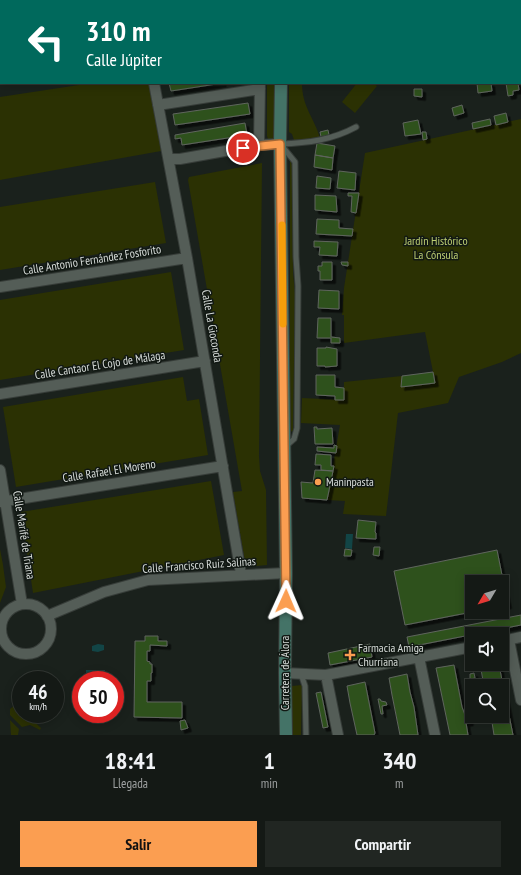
<!DOCTYPE html>
<html lang="es">
<head>
<meta charset="utf-8">
<style>
	:root { --surface:#141915; --page:#212622; --text:#f1f3f6; --muted:#9da0a0; --line:#333834; --accent:#fb9e51 }
	body { margin:0; font-family:"PT Sans Narrow",sans-serif; background:var(--page); color:var(--text); height:100vh; display:flex; flex-direction:column; font-size:15px; white-space:nowrap }
	* { box-sizing:border-box; margin:0 }
	p { font-size:13px; color:var(--muted) }
	.icon { flex:none; width:22px; height:22px; fill:none; stroke:currentColor; stroke-width:2; stroke-linecap:round; stroke-linejoin:round }
	.map { position:relative; height:735px; overflow:hidden }
	.details { display:flex; flex-direction:column; background:var(--surface); flex:1 }
	.details>* { flex:none }
	.banner { position:absolute; left:0px; top:0px; width:521px; height:84px; box-shadow:0 2px 10px #0003,0 0 0 1px var(--line); background:#00695c; color:#fff; overflow:hidden }
	.needle { width:26px; rotate:232deg }
	.controls { position:absolute; left:465px; top:575px; display:grid; gap:8px }
	.controls a { display:grid; place-items:center; width:44px; height:44px; border-radius:0px; background:var(--surface); box-shadow:0 2px 10px #0003,0 0 0 1px var(--line); font-size:20px }
	.speed { position:absolute; left:12px; top:671px; display:flex; gap:8px; font-size:20px; font-weight:700; text-align:center }
	.speed>* { display:grid; place-content:center; width:52px; height:52px; border-radius:50%; background:var(--surface); box-shadow:0 2px 10px #0003,0 0 0 1px var(--line); line-height:1 }
	.speed small { font-size:10px; font-weight:400 }
	.speed .limit { border:6px solid #d22; background:#fff; color:#111 }
	.pin { position:absolute; display:grid; place-items:center; width:34px; height:34px; color:#fff; margin:-17px; border:2px solid #fff; border-radius:50%; box-shadow:0 1px 4px #0007 }
	.me { position:absolute; width:44px; margin:-22px; rotate:1deg; stroke-linejoin:round; filter:drop-shadow(0 0 3px #0008) }
	.turn { display:flex; align-items:center; gap:14px; height:84px; padding:0 20px; font-size:18px }
	.turn .icon { width:52px; height:52px; stroke-width:2.5 }
	.turn b { display:block; font-size:28px; line-height:34px }
	.eta { display:flex; justify-content:space-evenly; align-items:center; height:68px; text-align:center }
	.eta b { font-size:24px; font-weight:600; line-height:28px }
	.primary-button { display:flex; gap:8px; margin-top:auto; padding:8px 20px }
	.primary-button a { flex:1; height:46px; border-radius:0px; background:var(--accent); color:#111; font-size:16px; font-weight:600; line-height:46px; text-align:center }
	.primary-button a+a { background:var(--page); color:var(--text) }
	.map>svg:first-child { display:block }
	.green { fill:#2b3103 }
	.water { fill:#124546 }
	.building { fill:#2e511f; stroke:#5f655d; filter:url(#shadow) }
	.lines { fill:none; stroke-linecap:round; stroke-linejoin:round }
	.lane-casing { stroke:#373d39; stroke-width:7 }
	.street-casing { stroke:#373d39; stroke-width:12 }
	.secondary-casing { stroke:#373d39; stroke-width:14 }
	.lane { stroke:#545d57; stroke-width:5 }
	.street { stroke:#545d57; stroke-width:10 }
	.secondary { stroke:#447367; stroke-width:12 }
	.route-casing { stroke:#a36735; stroke-width:10 }
	.route { stroke:#fb9e51; stroke-width:7 }
	.slow { stroke:#f59e0b; stroke-width:7 }
	.poi-dot { fill:#fb9e51; stroke:#111813; stroke-width:1.5 }
	.labels { text-anchor:middle; stroke-width:3; stroke-linejoin:round; paint-order:stroke }
	.park-label { font-size:12px; fill:#bdcd72; stroke:#111813 }
	.street-label { font-size:12px; fill:#d7dcd9; stroke:#111813 }
	.poi-label { font-size:12px; fill:#d7dcd9; stroke:#111813; text-anchor:start }
</style>
</head>
<body>
<div class="map">
<svg width="521" height="735" viewBox="0 0 521 735">
	<defs>
		<filter id="shadow"><feDropShadow dx="3.5" dy="3.5" stdDeviation="0" flood-color="#0009"/></filter>
	</defs>
	<rect width="100%" height="100%" fill="#1a211c"/>
	<path class="green" d="M63,0H133V1H67Z
		M147,0H256L148,1Z
		M92,83H149L161,151L0,180V97Z
		M267,83H276V137L274,141L268,139L267,136Z
		M289,83H302C302,107 314,117 320,138L294,140L292,134L289,132Z
		M357,83H373L377,86L355,113L342,102Z
		M521,119V353L502,362L459,377L448,403L398,413L386,516L343,514L345,501L327,500L340,425L301,423L302,398L344,400V382L402,376V387L435,382L425,332L344,343V315H342L344,288L365,153Z
		M290,158L292,165L293,273L295,294L293,431L290,432Z
		M262,163L259,456L260,471L266,490L267,565L246,567L233,492L242,491L188,180L189,177Z
		M155,182L166,243L0,270V207Z
		M171,272L184,350L0,380V300Z
		M183,377L187,401L199,399L208,455L16,487L3,407Z
		M211,481L224,555L33,593L21,512Z
		M0,549L3,565L6,587L0,603Z
		M302,685L301,735H292V686Z
		M16,704L21,709V714H26L41,728L40,730L30,725L22,727L10,715V709Z
		M10,720L19,729L18,735H11Z"/>
	<path class="water" d="M346,534H353L352,549L345,548Z
		M98,644L104,645V650L98,652L92,651V646Z
		M86,670H105V680H86Z"/>
	<path class="building" d="M519,0H521V22H520Z
		M169,83H223L171,91Z
		M477,83H491L492,91L478,93Z
		M506,83H518L519,90L513,91V95L508,96Z
		M414,89H422V97L414,96Z
		M248,103L250,114L175,125L173,114Z
		M462,105L464,113L454,116L452,108Z
		M506,113L508,122L496,125L494,116Z
		M490,119L491,125L473,129L472,123Z
		M418,120L421,134L405,136L403,123Z
		M245,123L247,135L182,145L181,138L175,139V135Z
		M328,130L329,135L321,137L320,132Z
		M422,132H426L427,139L423,140Z
		M317,143L335,146L333,158L315,155Z
		M315,155L333,158L332,170L314,167Z
		M339,171L356,173L355,190L337,188Z
		M317,176L331,178L330,189L316,188Z
		M348,193H359L356,213L351,212L352,196H348Z
		M315,195L336,196L337,212L315,210Z
		M317,219L339,220V228L353,229L352,236L316,234Z
		M314,241L338,242L337,256L319,255L320,247H314Z
		M322,262H332V280H320V271H318V266H322Z
		M341,262H348V266L342,265Z
		M319,290L339,291V309L318,308Z
		M318,318H331V337L340,338V343H331V338H317Z
		M326,347L337,349V366L325,367V366H317V348H326Z
		M433,372L435,383L401,387L402,376Z
		M316,375H335V387L344,388V400H335V396L316,395Z
		M314,427H317V429L332,428L333,444H315Z
		M334,445L337,446L336,453L317,451V447L334,448Z
		M316,454L331,455V466H334L333,471L321,470V465H315Z
		M315,470L333,471L327,500L302,498L301,482L313,483Z
		M358,520L376,522L375,532L376,533V539L356,538Z
		M374,547H380L379,556L373,555Z
		M345,549L352,550L351,556H344Z
		M497,550L508,605L502,606V582H472V612L405,625L394,571Z
		M521,615V625L409,647L407,637Z
		M145,636H158V641H167V646L150,645V651H147V661L150,662V664H152V673H151V681H147V702H182V718L134,717L135,641H145Z
		M370,644L372,657L330,665L328,653Z
		M480,664L499,665L513,735H494L491,716H502V686H484Z
		M454,665L462,707L465,715L468,714L470,722L466,723L468,735H450L436,668Z
		M474,673L475,678L470,679V674Z
		M407,674L410,692L414,707L418,735H400L392,695L389,678Z
		M365,682L375,733L374,735H357L350,703L347,686Z
		M321,692L328,727L323,728L316,693Z
		M378,699H380L381,701L386,702L387,705L382,706L383,714H381Z
		M185,720L188,728L181,730L180,721Z"/>
	<g class="lines">
		<defs>
			<path id="lane" d="M280,144C308,143 332,140 356,127
				M282,146L295,162L296,257L298,286L297,428L294,439L285,447
				M301,674L305,686L306,735"/>
			<path id="street" d="M139,0L140,1
				M262,1V0
				M154,83L187,258L241,574
				M158,105L260,89
				M259,145L260,83
				M170,159H180L259,145L280,144
				M0,287L187,258
				M0,394L205,361
				M0,470L22,604
				M0,502L223,466
				M1 629a25 25 0 1 1 50 0a25 25 0 1 1-50 0Z
				M47,616L104,592L148,580L286,573
				M509,640L521,700
				M503,641L521,637
				M419,657L435,735
				M285,673L326,675L472,647
				M326,675L338,735"/>
			<path id="secondary" d="M281,1V0
				M281,83L280,144L286,573L285,673L286,735"/>
		</defs>
		<use href="#lane" class="lane-casing"/>
		<use href="#street" class="street-casing"/>
		<use href="#secondary" class="secondary-casing"/>
		<use href="#lane" class="lane"/>
		<use href="#street" class="street"/>
		<use href="#secondary" class="secondary"/>
	</g>
	<g class="lines">
		<defs>
			<path id="route" d="M243,148L280,144L286,601"/>
		</defs>
		<use href="#route" class="route-casing"/>
		<use href="#route" class="route"/>
		<path class="slow" d="M282,225L283,324"/>
	</g>
	<g class="poi-dot">
		<circle cx="318" cy="482" r="4"/>
		<path d="M348 649h4v4h4v4h-4v4h-4v-4h-4v-4h4z"/>
	</g>
	<g class="labels">
		<g class="park-label">
			<text x="436" y="245">Jardín Histórico<tspan x="436" dy="14">La Cónsula</tspan></text>
		</g>
		<g class="street-label">
			<text transform="translate(92 260) rotate(-9)" y="4">Calle Antonio Fernández Fosforito</text>
			<text transform="translate(212 326) rotate(80)" y="4">Calle La Gioconda</text>
			<text transform="translate(100 365) rotate(-9)" y="4">Calle Cantaor El Cojo de Málaga</text>
			<text transform="translate(109 471) rotate(-9)" y="4">Calle Rafael El Moreno</text>
			<text transform="translate(24 535) rotate(81)" y="4">Calle Marifé de Triana</text>
			<text transform="translate(199 565) rotate(-4)" y="4">Calle Francisco Ruiz Salinas</text>
			<text transform="translate(285 673) rotate(-90)" y="4">Carretera de Álora</text>
		</g>
		<g class="poi-label">
			<text x="326" y="486">Maninpasta</text>
			<text x="358" y="652">Farmacia Amiga<tspan x="358" dy="14">Churriana</tspan></text>
		</g>
	</g>
</svg>
<div class="controls">
<a><svg class="needle" viewBox="-14 -14 28 28"><path d="M0-13l5 13h-10z" fill="#e53935"/><path d="M0 13l5-13h-10z" fill="#9da0a0"/></svg></a>
<a><svg class="icon" aria-label="sound" viewBox="0 0 24 24"><path d="M4 9h4l5-4v14l-5-4H4zM17 9q2 3 0 6"/></svg></a>
<a><svg class="icon" aria-label="search" viewBox="0 0 24 24"><circle cx="10" cy="10" r="6"/><path d="M15 15l6 6"/></svg></a>
</div>
<div class="speed"><div>46<small>km/h</small></div><div class="limit">50</div></div>
<div class="pin" style="left:243px;top:148px;background:#d93025"><svg class="icon" aria-label="arrive" viewBox="0 0 24 24"><path d="M6 21V4h12l-3 4 3 4H6"/></svg></div>
<svg class="me" style="left:286px;top:601px" viewBox="-20 -20 40 40"><path d="M0-17L14 15 0 8-14 15z" fill="#fb9e51" stroke="#fff" stroke-width="4"/></svg>
<div class="banner">
<div class="turn"><svg class="icon" aria-label="left" viewBox="0 0 24 24"><path d="M17 20v-9H6M10 6l-5 5 5 5"/></svg><div><b>310 m</b>Calle Júpiter</div></div>
</div>
</div>
<section class="details">
<div class="eta">
<div><b>18:41</b><p>Llegada</p></div>
<div><b>1</b><p>min</p></div>
<div><b>340</b><p>m</p></div>
</div>
<div class="primary-button"><a>Salir</a><a>Compartir</a></div>
</section>
</body>
</html>
